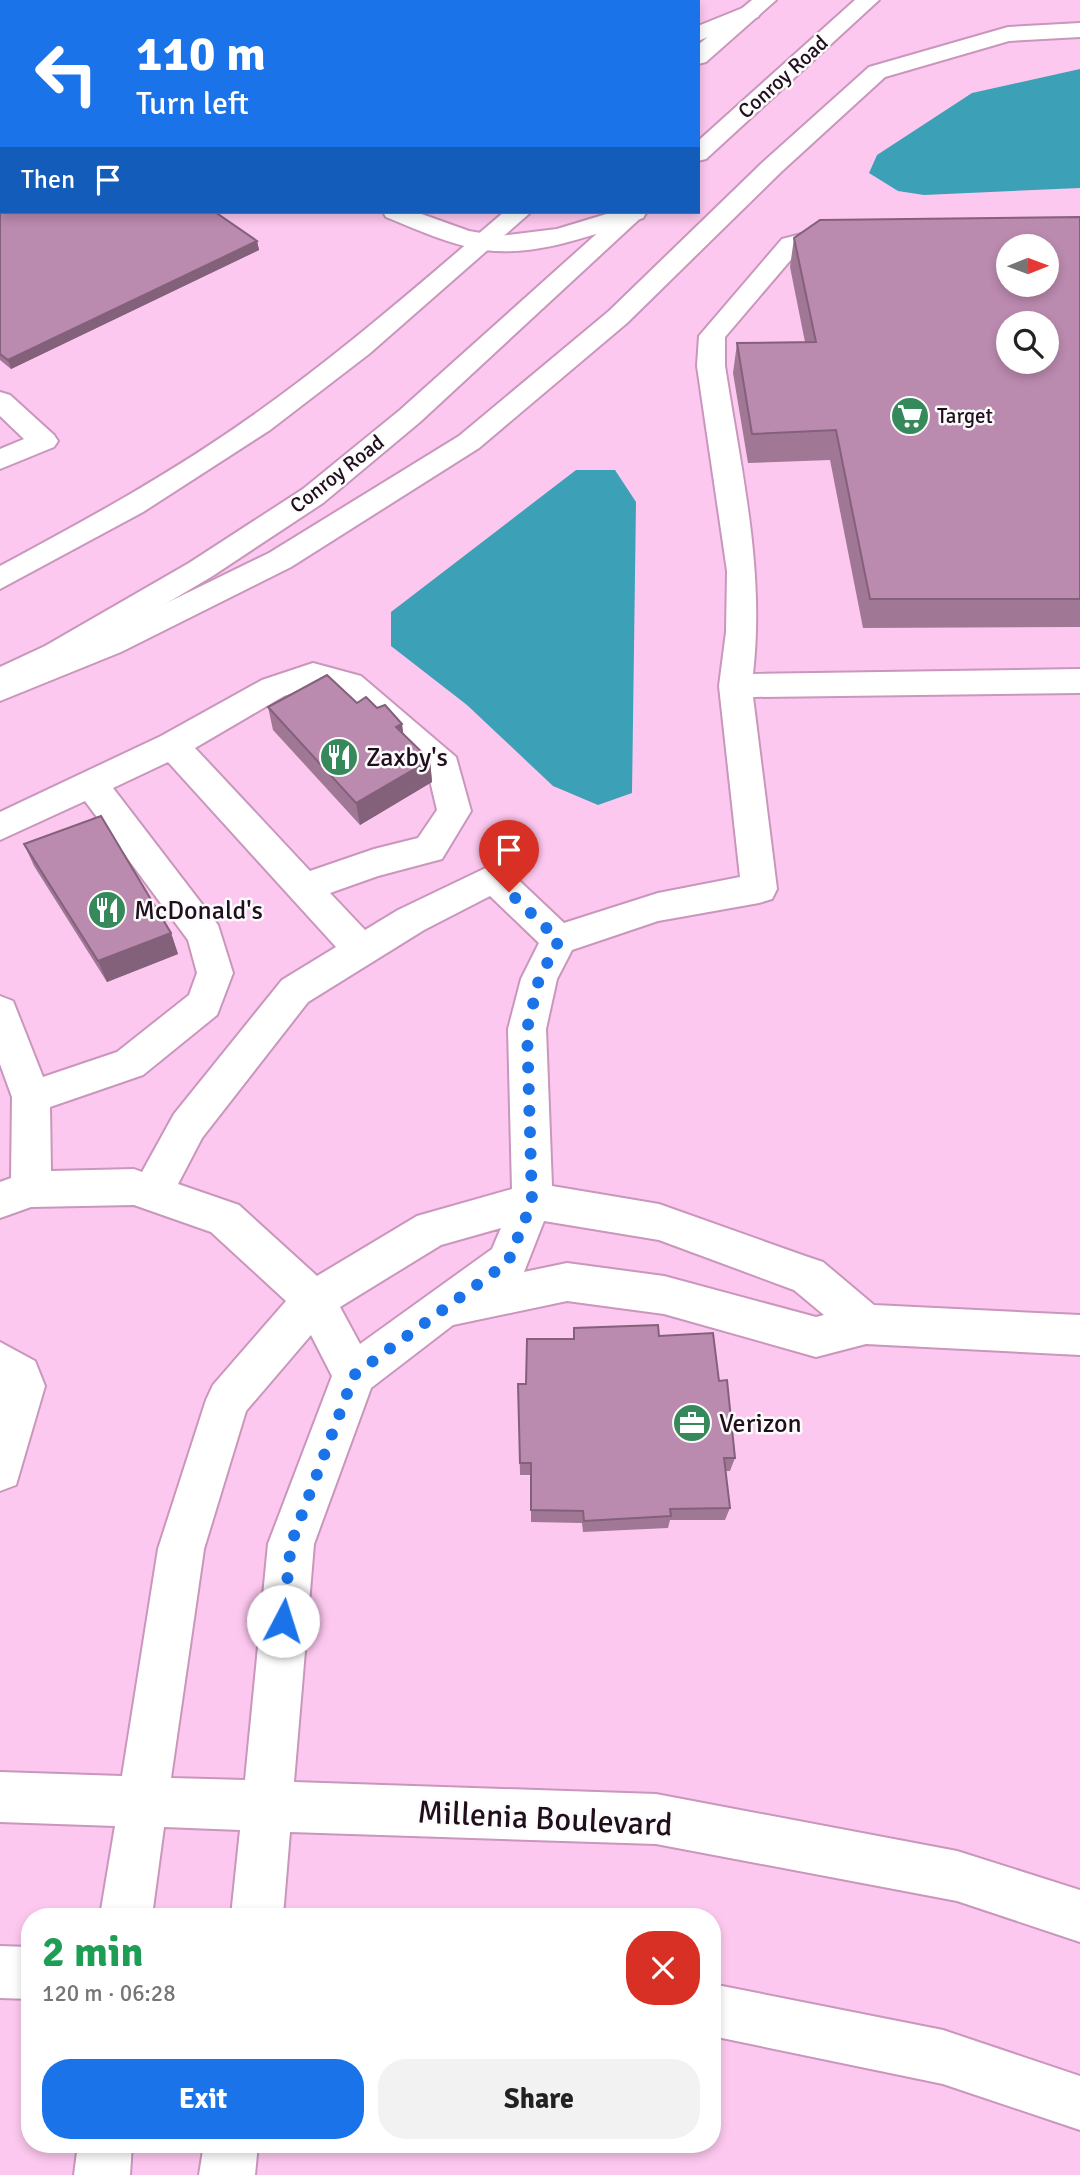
<!DOCTYPE html>
<html lang="en">
<head>
<meta charset="utf-8">
<style>
	:root { --surface:#fff; --page:#f2f2f2; --text:#222; --muted:#767676; --accent:#1a73e8 }
	body { margin:0; font-family:Signika,sans-serif; background:var(--page); color:var(--text); height:100vh; display:flex; flex-direction:column; font-size:26px; white-space:nowrap }
	* { box-sizing:border-box; margin:0 }
	p { font-size:23px; color:var(--muted) }
	.icon { flex:none; width:38px; height:38px; fill:none; stroke:currentColor; stroke-width:2; stroke-linecap:round; stroke-linejoin:round }
	.map { position:relative; flex:1; overflow:hidden }
	.panel { position:absolute; left:21px; top:1908px; width:700px; height:245px; display:flex; flex-direction:column; background:var(--surface); border-radius:28px; box-shadow:0 4px 10px #0003 }
	.panel>* { flex:none }
	.hud { position:absolute; left:0px; top:0px; width:700px; height:214px; box-shadow:0 4px 10px #0003; background:#1a73e8; color:#fff; overflow:hidden }
	.needle { width:46px; rotate:89deg }
	.buttons { position:absolute; left:996px; top:234px; display:grid; gap:14px }
	.buttons a { display:grid; place-items:center; width:63px; height:63px; border-radius:50%; background:var(--surface); box-shadow:0 4px 10px #0003; font-size:35px }
	.pin { position:absolute; display:grid; place-items:center; width:60px; height:60px; color:#fff; margin:-72px -30px; border-radius:50% 50% 50% 0; rotate:-45deg; box-shadow:0 0 7px #0007 }
	.pin .icon { rotate:45deg }
	.me { position:absolute; width:77px; margin:-38px; rotate:5deg; stroke-linejoin:round; filter:drop-shadow(0 0 5px #0008) }
	.turn { display:flex; align-items:center; gap:24px; height:147px; padding:0 21px; font-size:32px }
	.turn .icon { width:91px; height:91px; stroke-width:2.5 }
	.turn b { display:block; font-size:49px; line-height:60px }
	.then { display:flex; align-items:center; height:66px; padding:0 21px; background:#0003; gap:14px; font-size:26px }
	.round { display:grid; place-items:center; flex:none; width:74px; height:74px; border-radius:28px; background:var(--page) }
	.headline { display:flex; align-items:center; justify-content:space-between; height:119px; padding:0 21px }
	h1 { font-size:42px; font-weight:800; line-height:52px; color:#1e9e55 }
	.cta { display:flex; gap:14px; margin-top:auto; padding:14px 21px }
	.cta a { flex:1; height:80px; border-radius:28px; background:var(--accent); color:#fff; font-size:28px; font-weight:800; line-height:80px; text-align:center }
	.cta a+a { background:var(--page); color:var(--text) }
	.map>svg:first-child { display:block }
	.water { fill:#3ca0b7 }
	.lines { fill:none; stroke-linecap:round; stroke-linejoin:round }
	.minor-casing { stroke:#c996bc; stroke-width:4 }
	.major-casing { stroke:#c996bc; stroke-width:4 }
	.highway-casing { stroke:#c996bc; stroke-width:4 }
	.minor { fill:#fff; fill-rule:evenodd }
	.major { fill:#fff; fill-rule:evenodd }
	.highway { fill:#fff; fill-rule:evenodd }
	.wall { fill:#a17796 }
	.shaded-wall { fill:#83617a }
	.building { fill:#bb8aaf; stroke:#83617a; stroke-width:2; fill-rule:evenodd }
	.route { stroke:#1a73e8; stroke-width:12; stroke-dasharray:0 21.6 }
	.labels { text-anchor:middle; stroke-width:5; stroke-linejoin:round; paint-order:stroke }
	.far-street-label { font-size:21px; fill:#200e1c; stroke:#fcfcfc }
	.far-poi-label { font-size:21px; fill:#200e1c; stroke:#fcfcfc; text-anchor:start }
	.poi-label { font-size:26px; fill:#200e1c; stroke:#fcfcfc; text-anchor:start }
	.near-street-label { font-size:32px; fill:#200e1c; stroke:#fcfcfc }
</style>
</head>
<body>
<div class="map">
<svg width="1080" height="2175" viewBox="0 0 1080 2175">
	<rect width="100%" height="100%" fill="#fdc8ef"/>
	<path class="water" d="M187,0H565L189,2Z
		M1080,69V188L924,195L898,191L869,173L877,155L972,93Z
		M576,470H615L636,502L632,793L598,805L553,786L467,705L391,646V612Z"/>
	<g class="lines">
		<defs>
			<path id="minor" d="M844,223L853,226L857,231L853,236L800,249L725,337V366C741,470 765,569 753,674L1080,669V693L753,697L777,889L772,899L759,903L658,921L572,950L557,979L546,1029L552,1186L659,1204L808,1257L823,1262L874,1305L1080,1315V1355L866,1344L816,1357L664,1314L567,1301L453,1325L371,1388L314,1544L294,1782L656,1794L957,1851L1080,1890V1942L957,1901L656,1844L290,1832L283,1916H231L240,1830L164,1827L152,1916H100L115,1826L0,1822V1772L122,1776L158,1549L206,1400L213,1385L286,1301L211,1232L134,1205L31,1207L0,1218V1182L11,1178L12,1097L0,1064V996L13,1001L43,1077L117,1052L189,995L197,973L188,940L85,801L0,840V812L161,736L262,680L313,663L361,676L456,757L471,811L442,859L378,876L330,893L365,930L398,910L494,864L506,868L564,923L658,893L740,877L719,686L726,632L727,571L697,366L699,336L782,239ZM314,686L339,693L428,772L437,810L418,838L374,849L310,871L195,748L284,696ZM168,762L336,947L282,980L174,1114L142,1172L134,1169L51,1171L50,1107L143,1075L217,1015L233,973L218,925L113,788ZM490,896L539,943L521,979L508,1029L512,1189L417,1216L317,1276L239,1205L178,1184L202,1138L308,1002L424,930ZM544,1221L659,1240L794,1290L824,1315L816,1317L664,1276L567,1263L524,1272ZM501,1228L492,1249L360,1344L340,1307L441,1245ZM311,1335L332,1376L268,1544L245,1780L171,1778L204,1549L246,1411Z
				M0,392L10,395L54,435L58,441L54,447L0,469V449L24,439L0,416Z
				M0,1342L35,1361L45,1386L16,1485L0,1491Z
				M0,1946L30,1947V1999L0,1998Z
				M712,1984L943,2030L1080,2076V2130L943,2084L712,2036Z
				M78,2144H132L130,2175H74Z
				M204,2144H258L255,2175H199Z"/>
			<path id="major" d="M752,0H776L706,62L698,64V45Z
				M855,0H879L706,159L698,161V141Z
				M504,212H531L369,354L270,430L143,512L0,589V566C86,520 172,473 252,416C340,354 422,282 504,212Z
				M621,212H647L420,422L323,503L211,577L67,662L0,693V667L45,646L189,563L303,489L400,410Z"/>
			<path id="highway" d="M58,0H80L81,2H59Z
				M750,5L758,7L761,12L758,17L698,41V26Z
				M1080,23V37L1009,41L885,77L781,172L627,323L479,448L291,567L121,652L0,701V676L99,636L269,553L459,436L609,311L763,162L869,67L1008,27Z
				M0,35L2,36V50L0,49Z
				M383,212H416L469,231L499,236L557,229L613,212L646,213L643,218C593,235 537,257 484,250C450,245 418,230 386,217Z"/>
		</defs>
		<use href="#minor" class="minor-casing"/>
		<use href="#major" class="major-casing"/>
		<use href="#highway" class="highway-casing"/>
		<use href="#minor" class="minor"/>
		<use href="#major" class="major"/>
		<use href="#highway" class="highway"/>
	</g>
	<path class="wall" d="M0,177L257,241L259,250L11,369L0,360Z
		M1080,217V627L863,628L830,460L748,463L733,373L737,343L805,342L790,267L794,238Z
		M357,703L377,708L402,724L403,735L430,760L432,782L360,825L273,730L268,707Z
		M24,844L171,933L178,954L107,982L34,866Z
		M574,1328L659,1336L719,1381L735,1458L730,1471H725L730,1508L725,1520H670L668,1528L583,1532L582,1523L531,1522V1475H520L518,1384H526L573,1339Z"/>
	<path class="shaded-wall" d="M257,241L259,250L11,369L8,360Z
		M402,724L405,747L396,727Z
		M430,760L432,782L360,825L356,803Z
		M171,933L178,954L107,982L98,961Z"/>
	<path class="building" d="M2,176V212H215L257,241L8,360L0,354V177Z
		M1080,217V599H870L836,430L752,434L737,343L816,342L794,238L820,220ZM1008,247H1046V285H1008ZM1008,324H1046V362H1008Z
		M327,675L357,703L366,697L377,708L385,705L402,724L396,727L430,760L356,803L268,707Z
		M101,816L171,933L98,961L24,844Z
		M658,1325L659,1336L713,1333L719,1381L727,1380L735,1458H724L730,1508L670,1509L671,1516L584,1521L583,1511L531,1510V1463H520L518,1384H526L527,1339H574V1328Z"/>
	<g class="lines">
		<path class="route" d="M283,1621L291,1544L354,1375L508,1262L532,1202L527,1029L539,979L559,940L509,892"/>
	</g>
	<defs>
		<symbol id="supermarket-disc" viewBox="-11 -11 22 22"><circle r="9.5" fill="#36895a" stroke="#fcfcfc"/><path d="M-6-5.5h2.5l.6 2H6L4.5 2H-2.5L-4.4-4H-6ZM-1.5 3.2a1.3 1.3 0 1 0 .1 0ZM3 3.2a1.3 1.3 0 1 0 .1 0Z" fill="#fff"/></symbol>
		<symbol id="restaurant-disc" viewBox="-11 -11 22 22"><circle r="9.5" fill="#36895a" stroke="#fcfcfc"/><path d="M-5-6h1v4h1v-4h1v4h1v-4h1v5L-1.5 .5V6h-2V.5L-5-1ZM5-6V6H3V1.5H1.5Q1.5-4 5-6Z" fill="#fff"/></symbol>
		<symbol id="office-disc" viewBox="-11 -11 22 22"><circle r="9.5" fill="#36895a" stroke="#fcfcfc"/><path d="M-6-3h4V-5.5h4V-3h4V5H-6ZM-1-4.5V-3h2v-1.5ZM-6 0V1H6V0Z" fill="#fff"/></symbol>
	</defs>
	<g fill-rule="evenodd">
		<use href="#supermarket-disc" x="888" y="394" width="44" height="44"/>
		<use href="#restaurant-disc" x="317" y="735" width="44" height="44"/>
		<use href="#restaurant-disc" x="85" y="888" width="44" height="44"/>
		<use href="#office-disc" x="670" y="1401" width="44" height="44"/>
	</g>
	<g class="labels">
		<g class="far-street-label">
			<text transform="translate(783 77) rotate(-42)" y="7">Conroy Road</text>
			<text transform="translate(337 474) rotate(-38)" y="7">Conroy Road</text>
		</g>
		<g class="far-poi-label">
			<text x="937" y="423">Target</text>
		</g>
		<g class="poi-label">
			<text x="366" y="766">Zaxby's</text>
			<text x="134" y="919">McDonald's</text>
			<text x="719" y="1432">Verizon</text>
		</g>
		<g class="near-street-label">
			<text transform="translate(545 1818) rotate(3)" y="11">Millenia Boulevard</text>
		</g>
	</g>
</svg>
<div class="buttons">
<a><svg class="needle" viewBox="-14 -14 28 28"><path d="M0-13l5 13h-10z" fill="#e53935"/><path d="M0 13l5-13h-10z" fill="#767676"/></svg></a>
<a><svg class="icon" aria-label="search" viewBox="0 0 24 24"><circle cx="10" cy="10" r="6"/><path d="M15 15l6 6"/></svg></a>
</div>
<div class="pin" style="left:509px;top:892px;background:#d93025"><svg class="icon" aria-label="arrive" viewBox="0 0 24 24"><path d="M6 21V4h12l-3 4 3 4H6"/></svg></div>
<svg class="me" style="left:283px;top:1621px" viewBox="-20 -20 40 40"><circle r="19" fill="#fff"/><path d="M0-13L10 11 0 6-10 11z" fill="#1a73e8"/></svg>
<div class="hud">
<div class="turn"><svg class="icon" aria-label="left" viewBox="0 0 24 24"><path d="M17 20v-9H6M10 6l-5 5 5 5"/></svg><div><b>110 m</b>Turn left</div></div>
<div class="then">Then<svg class="icon" aria-label="arrive" viewBox="0 0 24 24"><path d="M6 21V4h12l-3 4 3 4H6"/></svg></div>
</div>
<section class="panel">
<div class="headline"><div><h1>2 min</h1><p>120 m · 06:28</p></div><a class="round" style="background:#d93025;color:#fff"><svg class="icon" aria-label="close" viewBox="0 0 24 24"><path d="M6 6l12 12M18 6L6 18"/></svg></a></div>
<div class="cta"><a>Exit</a><a>Share</a></div>
</section>
</div>
</body>
</html>
